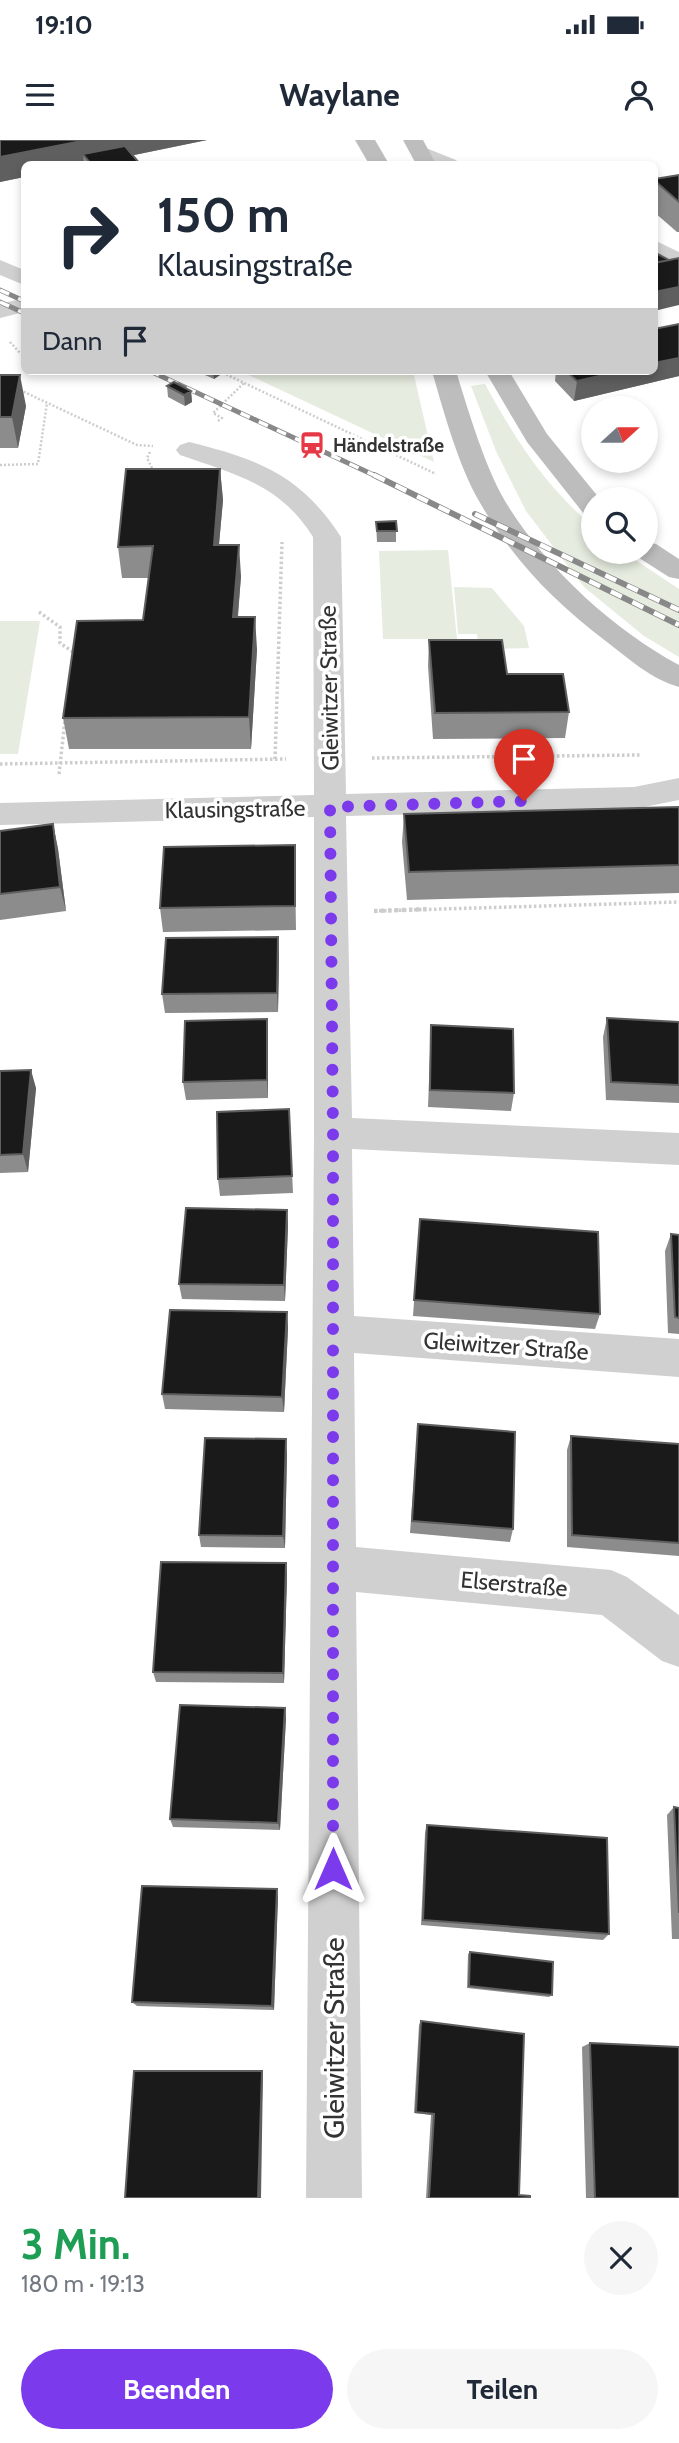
<!DOCTYPE html>
<html lang="de">
<head>
<meta charset="utf-8">
<style>
	:root { --surface:#fff; --page:#f6f6f7; --text:#1f2937; --muted:#747a83; --accent:#7c3aed }
	body { margin:0; font-family:Cabin,sans-serif; background:var(--page); color:var(--text); height:100vh; display:flex; flex-direction:column; font-size:26px; white-space:nowrap }
	* { box-sizing:border-box; margin:0 }
	p { font-size:23px; color:var(--muted) }
	.icon { flex:none; width:38px; height:38px; fill:none; stroke:currentColor; stroke-width:2; stroke-linecap:round; stroke-linejoin:round }
	.map { position:relative; height:2058px; overflow:hidden }
	.panel { display:flex; flex-direction:column; background:var(--surface); flex:1 }
	.panel>* { flex:none }
	.guide { position:absolute; left:21px; top:21px; width:637px; height:214px; border-radius:10px; box-shadow:0 4px 10px #0003; background:#fff; color:var(--text); overflow:hidden }
	.needle { width:46px; rotate:69deg }
	.buttons { position:absolute; left:581px; top:256px; display:grid; gap:14px }
	.buttons a { display:grid; place-items:center; width:77px; height:77px; border-radius:50%; background:var(--surface); box-shadow:0 4px 10px #0003; font-size:35px }
	.pin { position:absolute; display:grid; place-items:center; width:60px; height:60px; color:#fff; margin:-72px -30px; border-radius:50% 50% 50% 0; rotate:-45deg; box-shadow:0 0 7px #0007 }
	.pin .icon { rotate:45deg }
	.me { position:absolute; width:77px; margin:-38px; rotate:0deg; stroke-linejoin:round; filter:drop-shadow(0 0 5px #0008) }
	.turn { display:flex; align-items:center; gap:24px; height:147px; padding:0 21px; font-size:32px }
	.turn .icon { width:91px; height:91px; stroke-width:2.5 }
	.turn b { display:block; font-size:49px; line-height:60px }
	.then { display:flex; align-items:center; height:66px; padding:0 21px; background:#0003; gap:14px; font-size:26px }
	.round { display:grid; place-items:center; flex:none; width:74px; height:74px; border-radius:37px; background:var(--page) }
	.overview { display:flex; align-items:center; justify-content:space-between; height:119px; padding:0 21px }
	h1 { font-size:42px; font-weight:700; line-height:52px; color:#1e9e55 }
	.button { display:flex; gap:14px; margin-top:auto; padding:14px 21px }
	.button a { flex:1; height:80px; border-radius:42px; background:var(--accent); color:#fff; font-size:28px; font-weight:700; line-height:80px; text-align:center }
	.button a+a { background:var(--page); color:var(--text) }
	.status { display:flex; justify-content:space-between; align-items:center; height:49px; padding:0 35px; background:var(--surface); direction:ltr }
	.status svg { height:19px; fill:currentColor }
	header { display:flex; justify-content:space-between; align-items:center; height:91px; padding:0 21px; background:var(--surface); font-size:32px; font-weight:700 }
	.map>svg:first-child { display:block }
	.green { fill:#e6ecdf }
	.lines { fill:none; stroke-linecap:round; stroke-linejoin:round }
	.path-far2 { stroke:#cdcdcd; stroke-width:2.5; stroke-dasharray:2 2; stroke-linecap:butt }
	.path-far1 { stroke:#cdcdcd; stroke-width:3.5; stroke-dasharray:2.5 2.5; stroke-linecap:butt }
	.path { stroke:#cdcdcd; stroke-width:4.5; stroke-dasharray:3.5 3.5; stroke-linecap:butt }
	.street { fill:#d0d0d0; fill-rule:evenodd }
	.secondary { fill:#bdbdbd; fill-rule:evenodd }
	.rail-far1-casing { stroke:#888; stroke-width:5 }
	.rail-casing { stroke:#888; stroke-width:6 }
	.rail-far1 { stroke:#fff; stroke-width:3.5; stroke-dasharray:10; stroke-linecap:butt }
	.rail { stroke:#fff; stroke-width:4.5; stroke-dasharray:12; stroke-linecap:butt }
	.wall { fill:#8c8c8c }
	.shaded-wall { fill:#5f5f5f }
	.building { fill:#1a1a1a; stroke:#5f5f5f; stroke-width:2 }
	.route { stroke:#7c3aed; stroke-width:12; stroke-dasharray:0 21.6 }
	.labels { text-anchor:middle; stroke-width:7; stroke-linejoin:round; paint-order:stroke }
	.far-poi-label { font-size:19px; font-weight:bold; fill:#333; stroke:#fff; text-anchor:start }
	.street-label { font-size:23px; fill:#333; stroke:#fff }
	.near-street-label { font-size:28px; fill:#333; stroke:#fff }
</style>
</head>
<body>
<div class="status"><b>19:10</b><svg viewBox="0 0 49 12"><path d="M0 12V9h3v3zM5 12V6h3v6zM10 12V3h3v9zM15 12V0h3v12zM26 1h20v11H26zM47 4h2v5h-2z"/></svg></div>
<header><svg class="icon" aria-label="menu" viewBox="0 0 24 24"><path d="M4 6h16M4 12h16M4 18h16"/></svg>Waylane<svg class="icon" aria-label="person" viewBox="0 0 24 24"><circle cx="12" cy="8" r="4"/><path d="M4 21q1-7 8-7t8 7"/></svg></header>
<div class="map">
<svg width="679" height="2058" viewBox="0 0 679 2058">
	<rect width="100%" height="100%" fill="#fff"/>
	<path class="green" d="M240,231H413L434,322Z
		M485,244C517,302 543,343 593,387V411H622L679,449V517L644,496L584,447L526,371L496,311L471,246Z
		M448,410L457,499H383L379,411Z
		M454,447L492,448L524,486L529,508L479,509L477,494H458Z
		M0,481H40L18,614H0Z"/>
	<g class="lines">
		<path class="path-far2" d="M10,202L21,214
			M219,231L436,334
			M20,250L137,305L153,306
			M218,281L222,278L213,273L244,243
			M150,312L147,318L154,332
			M0,325L38,324L47,263"/>
		<path class="path-far1" d="M39,472L60,487V503L73,512
			M372,618L640,615
			M275,619L282,402
			M0,624L286,619
			M59,634L65,580
			M374,771L679,762"/>
		<path class="path" d="M374,771L430,769"/>
		<path class="street" d="M421,6L456,20L459,24C443,25 422,26 411,12L414,8Z
			M654,100L679,112V128L654,116Z
			M0,120L24,130V145L0,135Z
			M24,158V172L0,178V164Z
			M189,302C258,319 301,335 341,397L346,654L634,647L679,638V660L634,669L346,676L352,978L679,993V1025L352,1009L354,1176L679,1199V1237L354,1213L356,1407L611,1430L627,1437L679,1475V1527L662,1521L602,1475L356,1452L362,2058H306L314,993V677L0,685V663L314,655L313,397C281,345 235,334 180,315L176,310L180,305Z"/>
		<path class="secondary" d="M355,0H375L389,24H369Z
			M403,0H423L436,24H416Z
			M432,231H456C468,270 485,327 505,361C544,426 612,489 679,525V547C651,539 629,519 607,502C554,462 512,419 479,361C459,327 443,270 432,231Z
			M485,231H509L547,294L600,359H593V376L584,374L527,302Z
			M646,402L656,404L679,419V439L669,437L636,416L633,411H646Z"/>
		<defs>
			<path id="rail-far1" d="M0,150L24,161
				M0,162L24,173
				M150,231L378,337"/>
			<path id="rail" d="M374,335L679,485
				M475,374L679,470"/>
		</defs>
		<use href="#rail-far1" class="rail-far1-casing"/>
		<use href="#rail" class="rail-casing"/>
		<use href="#rail-far1" class="rail-far1"/>
		<use href="#rail" class="rail"/>
	</g>
	<path class="wall" d="M0,0H207L91,24H24V37L0,42Z
		M679,35V92H677L654,72V39Z
		M679,184V236L574,261L555,241L556,231H654Z
		M196,231H220V235L214,239Z
		M0,235L26,266L18,308H0Z
		M167,246L191,251L192,262L185,266L168,257Z
		M220,329L223,360L219,405L241,436L238,477L257,509L251,609H69L63,578L143,480L149,438H122L118,407Z
		M396,381V402H377L376,382Z
		M429,500L507,534L569,572L565,598L433,599L428,526Z
		M679,667V753L407,760L402,702L404,674Z
		M53,684L58,709L66,771L0,780V691Z
		M295,729L296,790L163,792L160,768Z
		M278,797L279,816L278,872L165,873L162,854Z
		M607,878L679,882V963L606,960L603,897Z
		M431,885L514,953L511,971L428,967Z
		M268,897V958L186,960L183,942Z
		M0,931L36,948L28,1032L0,1033Z
		M289,969L293,1053L220,1056L218,1039Z
		M287,1070L288,1086L285,1161L182,1159L179,1144Z
		M420,1079L600,1174L595,1189L413,1176Z
		M671,1094L679,1095V1194L668,1193L665,1111Z
		M287,1172L288,1188L284,1272L165,1269L162,1254Z
		M418,1284L513,1389L510,1402L410,1393Z
		M571,1296L679,1304V1416L567,1407V1310Z
		M287,1313L285,1408L201,1407L199,1395Z
		M286,1423L287,1435L284,1543L156,1542L153,1532Z
		M285,1568L286,1578L280,1690L173,1687L170,1679Z
		M674,1667L679,1668V1799H672L667,1675Z
		M427,1685L609,1794L603,1800L421,1785L425,1693Z
		M278,1756L274,1870L137,1866L132,1862Z
		M470,1812L552,1855L549,1857L467,1848L468,1814Z
		M421,1881L519,2055L530,2056V2058H426L431,1975L414,1973L419,1885Z
		M590,1903L679,2058H586L582,1907Z"/>
	<path class="shaded-wall" d="M87,0H207L90,24L83,14L84,24H24V37L0,42V17Z
		M679,147V165L654,171V152Z
		M679,218V236L574,261L577,241L621,231H654V223Z
		M213,231H220V235L214,239Z
		M20,235L26,266L18,308L12,277Z
		M191,251L192,262L185,266L184,255Z
		M220,329L223,360L216,437L214,405Z
		M239,405L241,436L235,509L233,477Z
		M255,477L257,509L251,609L249,577Z
		M53,684L58,709L66,771L60,747Z
		M278,797L279,816L278,872L277,853Z
		M267,879L268,897V958L267,940Z
		M31,930L36,948L28,1032L23,1014Z
		M287,1070L288,1086L285,1161L284,1145Z
		M287,1172L288,1188L284,1272L282,1257Z
		M286,1299L287,1313L285,1408L283,1396Z
		M286,1423L287,1435L284,1543L283,1533Z
		M285,1568L286,1578L280,1690L278,1683Z
		M277,1749L278,1756L274,1870L272,1866Z
		M262,1931L263,1933L261,2058H258Z"/>
	<path class="building" d="M0,0H87L0,17Z
		M125,6L140,24H91L83,14Z
		M679,35V62L654,40V39Z
		M654,112L669,120L654,123Z
		M679,118V147L654,152V123Z
		M679,184V218L654,223V189Z
		M566,231H621L577,241Z
		M0,235H20L12,277H0Z
		M174,242L191,251L184,255L167,246Z
		M126,329H220L214,405H239L233,477H255L249,577L63,578L77,481L143,480L153,406L118,407Z
		M396,381L397,391H377L376,382Z
		M429,500H502L507,534H563L569,572L435,573Z
		M679,667V725L409,732L404,674Z
		M53,684L60,747L0,754V691Z
		M295,705V766L160,768L164,707Z
		M278,797L277,853L162,854L166,798Z
		M607,878L679,882V945L611,942Z
		M267,879V940L183,942L185,881Z
		M431,885L513,889L514,953L430,950Z
		M31,930L23,1014L0,1015V931Z
		M289,969L292,1036L218,1039L217,972Z
		M186,1068L287,1070L284,1145L179,1144Z
		M420,1079L598,1092L600,1174L414,1160Z
		M671,1094L679,1095V1178L675,1177Z
		M170,1170L287,1172L282,1257L162,1254Z
		M418,1284L515,1292L513,1389L412,1381Z
		M571,1296L679,1304V1403L572,1395Z
		M205,1298L286,1299L283,1396L199,1395Z
		M161,1422L286,1423L283,1533L153,1532Z
		M180,1565L285,1568L278,1683L170,1679Z
		M674,1667L679,1668V1773Z
		M427,1685L607,1698L609,1794L423,1780Z
		M142,1746L277,1749L272,1866L132,1862Z
		M470,1812L553,1822L552,1855L469,1846Z
		M421,1881L524,1894L519,2055L530,2056V2058H429L434,1974L416,1972Z
		M590,1903L679,1907V2058H595Z
		M134,1931H262L258,2058H125Z"/>
	<g class="lines">
		<path class="route" d="M333,1729V993L330,667L524,661"/>
	</g>
	<defs>
		<symbol id="station-bare" viewBox="-9 -9 18 18"><path d="M-3-6H3Q5-6 5-4V2Q5 4 3 4L4.5 6H3L1.5 4h-3L-3 6H-4.5L-3 4Q-5 4-5 2V-4Q-5-6-3-6ZM-3.5-4v3h7v-3ZM-3.5 1v1.5H-2V1ZM2 1v1.5H3.5V1Z" fill="#e63946" stroke="#fff" stroke-width="2.5" paint-order="stroke"/></symbol>
	</defs>
	<g fill-rule="evenodd">
		<use href="#station-bare" x="293" y="286" width="38" height="38"/>
	</g>
	<g class="labels">
		<g class="far-poi-label">
			<text x="333" y="312">Händelstraße</text>
		</g>
		<g class="street-label">
			<text transform="translate(329 548) rotate(-91)" y="8">Gleiwitzer Straße</text>
			<text transform="translate(235 669) rotate(-1)" y="8">Klausingstraße</text>
			<text transform="translate(506 1206) rotate(4)" y="8">Gleiwitzer Straße</text>
			<text transform="translate(514 1444) rotate(5)" y="8">Elserstraße</text>
		</g>
		<g class="near-street-label">
			<text transform="translate(334 1898) rotate(-90)" y="10">Gleiwitzer Straße</text>
		</g>
	</g>
</svg>
<div class="buttons">
<a><svg class="needle" viewBox="-14 -14 28 28"><path d="M0-13l5 13h-10z" fill="#e53935"/><path d="M0 13l5-13h-10z" fill="#747a83"/></svg></a>
<a><svg class="icon" aria-label="search" viewBox="0 0 24 24"><circle cx="10" cy="10" r="6"/><path d="M15 15l6 6"/></svg></a>
</div>
<div class="pin" style="left:524px;top:661px;background:#d93025"><svg class="icon" aria-label="arrive" viewBox="0 0 24 24"><path d="M6 21V4h12l-3 4 3 4H6"/></svg></div>
<svg class="me" style="left:333px;top:1729px" viewBox="-20 -20 40 40"><path d="M0-17L14 15 0 8-14 15z" fill="#7c3aed" stroke="#fff" stroke-width="4"/></svg>
<div class="guide">
<div class="turn"><svg class="icon" aria-label="right" viewBox="0 0 24 24"><path d="M7 20v-9h11M14 6l5 5-5 5"/></svg><div><b>150 m</b>Klausingstraße</div></div>
<div class="then">Dann<svg class="icon" aria-label="arrive" viewBox="0 0 24 24"><path d="M6 21V4h12l-3 4 3 4H6"/></svg></div>
</div>
</div>
<section class="panel">
<div class="overview"><div><h1>3 Min.</h1><p>180 m · 19:13</p></div><a class="round"><svg class="icon" aria-label="close" viewBox="0 0 24 24"><path d="M6 6l12 12M18 6L6 18"/></svg></a></div>
<div class="button"><a>Beenden</a><a>Teilen</a></div>
</section>
</body>
</html>
